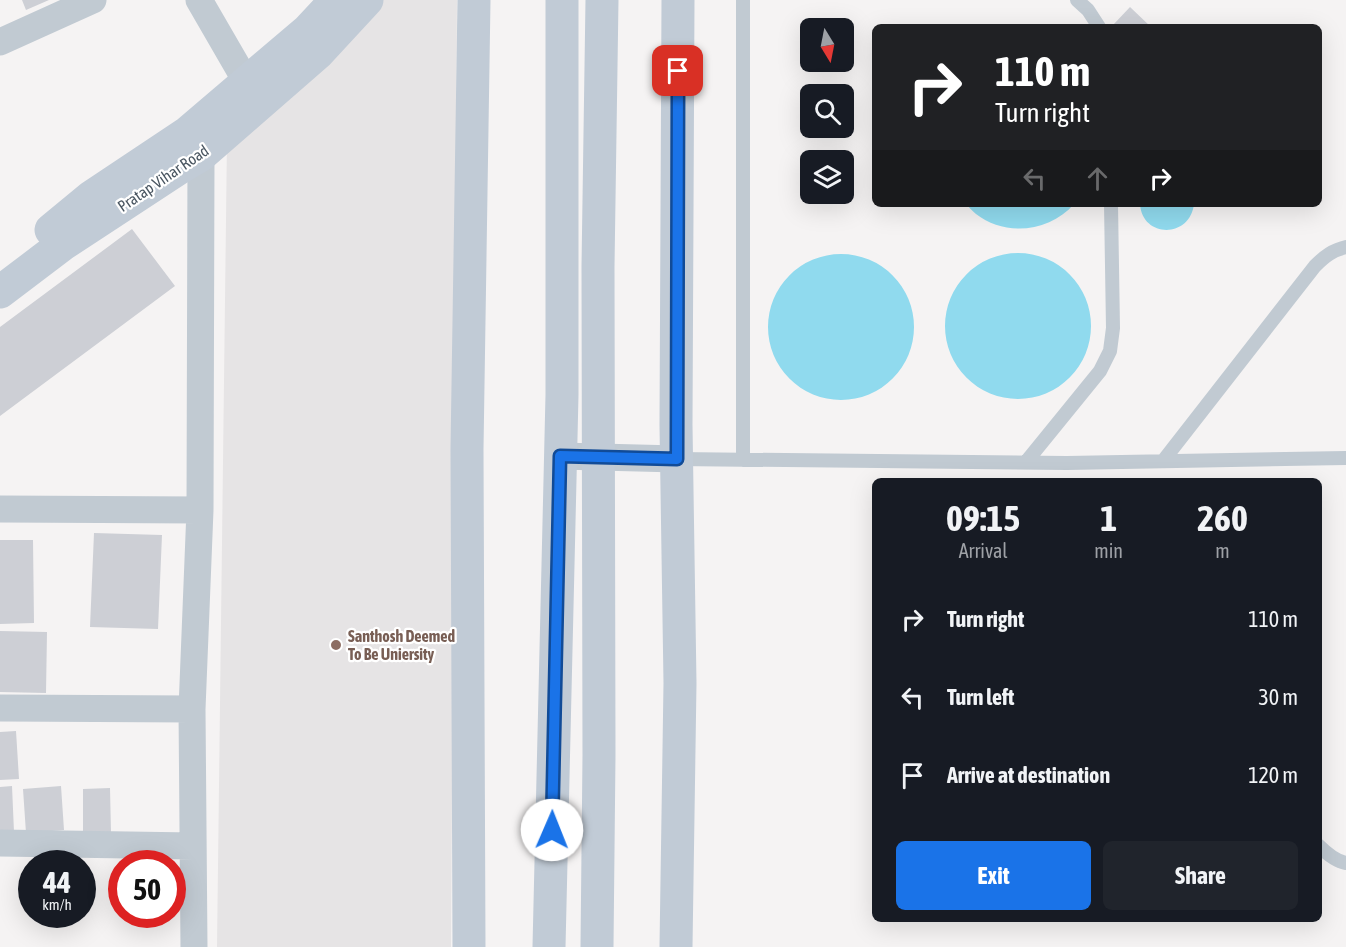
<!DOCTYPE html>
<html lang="en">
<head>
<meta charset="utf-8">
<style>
	:root { --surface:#171b24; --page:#20242c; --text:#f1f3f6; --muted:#9ea1a6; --accent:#1a73e8 }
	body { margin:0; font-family:"Asap Condensed",sans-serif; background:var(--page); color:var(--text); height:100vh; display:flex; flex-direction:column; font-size:22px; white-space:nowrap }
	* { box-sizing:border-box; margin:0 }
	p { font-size:20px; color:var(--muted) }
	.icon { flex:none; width:33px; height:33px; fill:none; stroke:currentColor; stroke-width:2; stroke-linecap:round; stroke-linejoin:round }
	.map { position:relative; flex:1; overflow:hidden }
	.sheet { position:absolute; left:872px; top:478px; width:450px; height:444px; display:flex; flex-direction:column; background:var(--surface); border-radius:9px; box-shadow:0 6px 24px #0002 }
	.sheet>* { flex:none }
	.top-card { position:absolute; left:872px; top:24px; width:450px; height:183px; border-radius:9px; box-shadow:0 6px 24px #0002; background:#202124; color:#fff; overflow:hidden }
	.needle { width:39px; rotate:170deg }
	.tools { position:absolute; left:800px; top:18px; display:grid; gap:12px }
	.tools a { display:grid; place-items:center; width:54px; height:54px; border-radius:9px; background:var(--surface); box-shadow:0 6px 24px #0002; font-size:30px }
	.speed { position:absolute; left:18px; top:850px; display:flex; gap:12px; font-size:30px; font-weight:700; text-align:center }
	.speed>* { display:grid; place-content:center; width:78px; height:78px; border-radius:50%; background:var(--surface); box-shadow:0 6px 24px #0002; line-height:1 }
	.speed small { font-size:15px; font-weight:400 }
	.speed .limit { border:9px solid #d22; background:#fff; color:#111 }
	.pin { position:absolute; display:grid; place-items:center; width:51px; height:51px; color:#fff; margin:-26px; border-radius:12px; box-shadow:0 3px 9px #0006 }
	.me { position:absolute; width:66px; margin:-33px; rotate:1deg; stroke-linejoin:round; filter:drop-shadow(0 0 4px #0008) }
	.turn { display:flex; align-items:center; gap:21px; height:126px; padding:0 24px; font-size:27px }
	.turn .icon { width:78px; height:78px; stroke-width:2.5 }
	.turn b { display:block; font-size:42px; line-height:51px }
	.lanes { display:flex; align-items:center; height:57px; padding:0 24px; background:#0003; justify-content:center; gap:30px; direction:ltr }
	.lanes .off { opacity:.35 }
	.eta { display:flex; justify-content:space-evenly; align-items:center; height:102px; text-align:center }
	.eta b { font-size:36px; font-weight:700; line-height:42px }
	.primary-button { display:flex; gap:12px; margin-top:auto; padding:12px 24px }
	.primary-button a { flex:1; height:69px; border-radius:9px; background:var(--accent); color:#fff; font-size:24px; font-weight:700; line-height:69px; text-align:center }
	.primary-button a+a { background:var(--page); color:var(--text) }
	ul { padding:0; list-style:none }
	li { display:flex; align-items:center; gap:18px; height:78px; padding:0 24px }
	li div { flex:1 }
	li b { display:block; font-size:22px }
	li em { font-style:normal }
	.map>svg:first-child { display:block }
	.education { fill:#e6e4e5 }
	.water { fill:#90daee }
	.building { fill:#cdcfd5 }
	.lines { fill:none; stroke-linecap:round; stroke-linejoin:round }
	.lane { stroke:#c1cad2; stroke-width:14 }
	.street { stroke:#c1cad2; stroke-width:27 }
	.secondary { stroke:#c1cbd6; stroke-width:33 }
	.route-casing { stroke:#114b97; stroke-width:15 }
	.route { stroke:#1a73e8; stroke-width:10 }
	.education-dot { fill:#8d6e63; stroke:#fff; stroke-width:2 }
	.labels { text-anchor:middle; stroke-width:4.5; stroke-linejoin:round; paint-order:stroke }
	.street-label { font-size:16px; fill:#4a5661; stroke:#fff }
	.education-label { font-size:16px; font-weight:bold; fill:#785e54; stroke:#fff; text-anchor:start }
</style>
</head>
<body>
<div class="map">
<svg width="1346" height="947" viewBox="0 0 1346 947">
	<rect width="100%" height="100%" fill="#f5f3f3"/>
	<path class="education" d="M372,0H457L451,947H217L227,139Z"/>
	<path class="water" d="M966,204H1074C1050,232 1005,237 976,214C972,211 969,207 966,204Z
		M1140,204H1194C1190,239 1142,238 1140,204Z
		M945 326a73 73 0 1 1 146 0a73 73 0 1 1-146 0Z
		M768 327a73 73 0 1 1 146 0a73 73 0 1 1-146 0Z"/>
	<path class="building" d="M22,0H49L26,10Z
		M1130,7L1151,27H1114L1113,25Z
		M132,229L175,286L0,416V327Z
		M94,533L162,535L158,629L90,627Z
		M0,540H33L34,623L0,624Z
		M0,631L47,632L46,693L0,692Z
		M16,731L19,779L0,780V732Z
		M12,786L14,832H0V787Z
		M61,786L64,830L26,833L23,789Z
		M110,788L111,833H83V789Z"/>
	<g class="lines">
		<path class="lane" d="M743,0V460
			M1077,0L1088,10L1099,27
			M677,459L1067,463L1346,458
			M1163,461L1315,266C1325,256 1333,250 1346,247
			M1026,462L1100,371L1110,351L1113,328L1111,204
			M1318,845C1326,853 1335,861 1346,863"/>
		<path class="street" d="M199,0L247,83
			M0,42L93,0
			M192,141L201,155L200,510L192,709L194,947
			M560,456L677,459
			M0,509L200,510
			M0,708L192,709
			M0,843L193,846"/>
		<path class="secondary" d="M51,230L91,197L187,133L308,30L336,0
			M0,292L62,245L181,167L201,155L318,53L367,0
			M469,947L467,449L474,0
			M549,947L562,395V0
			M597,947L599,755L598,267L602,0
			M676,947L680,683L676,425L678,0"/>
	</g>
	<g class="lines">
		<defs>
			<path id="route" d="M552,830L560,456L677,459L678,71"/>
		</defs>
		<use href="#route" class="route-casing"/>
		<use href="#route" class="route"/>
	</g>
	<circle class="education-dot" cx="336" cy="645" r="6"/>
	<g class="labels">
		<g class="street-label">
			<text transform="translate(163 178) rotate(-34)" y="6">Pratap Vihar Road</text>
		</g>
		<g class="education-label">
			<text x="348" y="642">Santhosh Deemed<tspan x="348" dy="18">To Be Uniersity</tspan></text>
		</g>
	</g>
</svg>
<div class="tools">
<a><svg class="needle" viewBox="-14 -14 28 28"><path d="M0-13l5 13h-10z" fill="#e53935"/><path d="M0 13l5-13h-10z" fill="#9ea1a6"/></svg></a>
<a><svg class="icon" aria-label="search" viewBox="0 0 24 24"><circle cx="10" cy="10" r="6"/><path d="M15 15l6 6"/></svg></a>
<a><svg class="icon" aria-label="layers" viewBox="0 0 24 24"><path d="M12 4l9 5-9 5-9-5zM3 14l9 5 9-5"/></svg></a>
</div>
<div class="speed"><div>44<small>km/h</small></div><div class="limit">50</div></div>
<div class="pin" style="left:678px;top:71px;background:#d93025"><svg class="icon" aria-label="arrive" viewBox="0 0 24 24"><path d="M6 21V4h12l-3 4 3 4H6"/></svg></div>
<svg class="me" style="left:552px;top:830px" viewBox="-20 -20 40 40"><circle r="19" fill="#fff"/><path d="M0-13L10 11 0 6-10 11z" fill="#1a73e8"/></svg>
<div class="top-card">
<div class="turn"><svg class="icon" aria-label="right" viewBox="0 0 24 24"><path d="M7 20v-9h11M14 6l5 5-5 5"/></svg><div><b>110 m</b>Turn right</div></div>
<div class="lanes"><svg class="icon off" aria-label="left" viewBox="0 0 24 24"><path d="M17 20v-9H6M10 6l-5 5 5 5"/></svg><svg class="icon off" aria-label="ahead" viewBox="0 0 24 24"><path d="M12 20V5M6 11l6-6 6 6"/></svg><svg class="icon" aria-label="right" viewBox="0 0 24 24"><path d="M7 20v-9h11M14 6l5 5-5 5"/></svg></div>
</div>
<section class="sheet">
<div class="eta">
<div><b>09:15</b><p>Arrival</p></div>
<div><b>1</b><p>min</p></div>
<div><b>260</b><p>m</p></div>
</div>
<ul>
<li><svg class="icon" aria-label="right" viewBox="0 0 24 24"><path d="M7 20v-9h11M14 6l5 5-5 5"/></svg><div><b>Turn right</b></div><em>110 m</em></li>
<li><svg class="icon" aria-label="left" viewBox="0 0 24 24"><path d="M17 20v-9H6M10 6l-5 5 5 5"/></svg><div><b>Turn left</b></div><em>30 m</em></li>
<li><svg class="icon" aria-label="arrive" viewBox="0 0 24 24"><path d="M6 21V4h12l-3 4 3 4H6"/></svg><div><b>Arrive at destination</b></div><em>120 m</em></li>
</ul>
<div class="primary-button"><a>Exit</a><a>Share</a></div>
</section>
</div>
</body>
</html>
